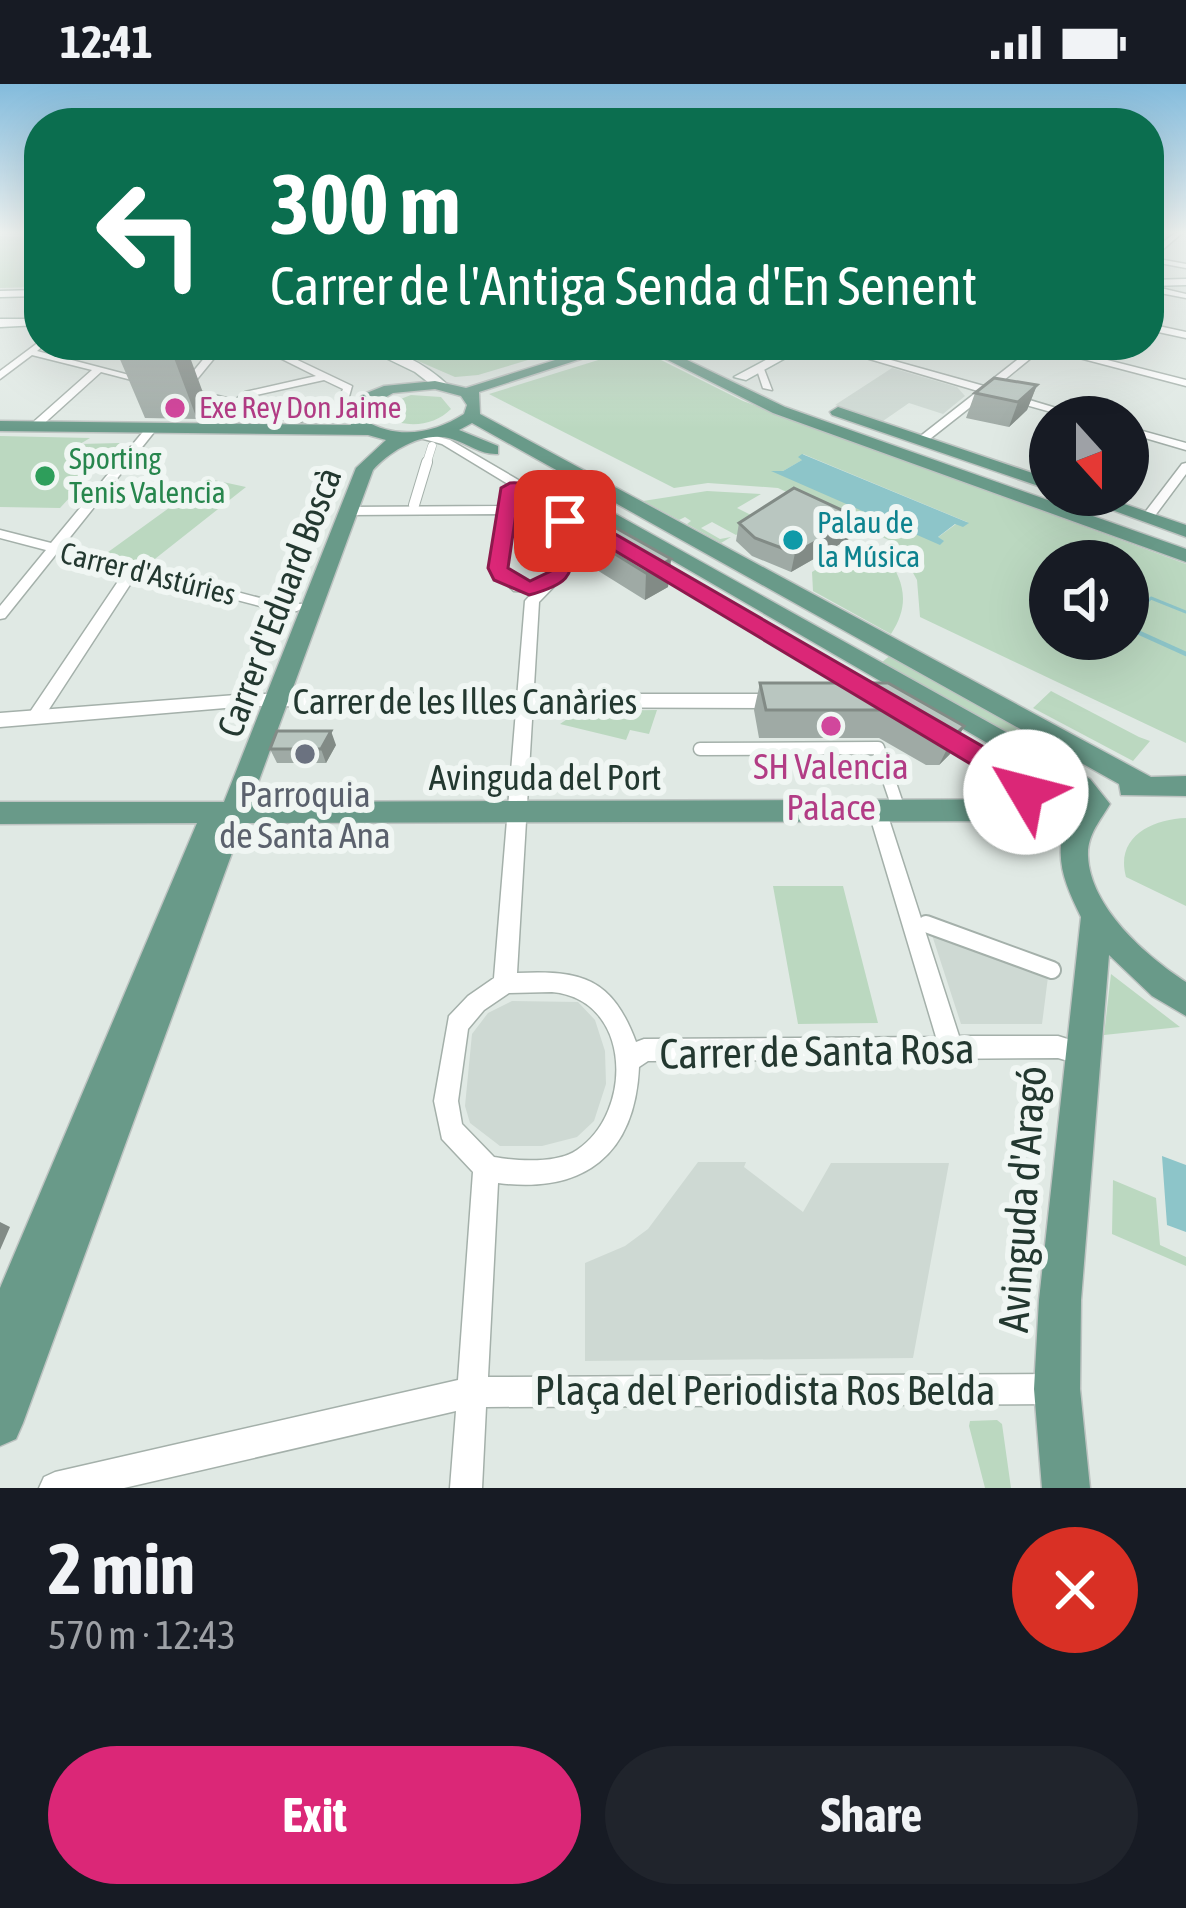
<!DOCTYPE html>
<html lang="en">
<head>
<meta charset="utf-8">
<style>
	:root { --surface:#171b24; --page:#20242c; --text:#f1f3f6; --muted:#9ea1a6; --accent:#db2777 }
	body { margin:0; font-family:"Asap Condensed",sans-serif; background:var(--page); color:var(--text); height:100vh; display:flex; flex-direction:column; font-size:45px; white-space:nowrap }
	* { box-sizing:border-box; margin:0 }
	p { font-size:39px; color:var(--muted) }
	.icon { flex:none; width:66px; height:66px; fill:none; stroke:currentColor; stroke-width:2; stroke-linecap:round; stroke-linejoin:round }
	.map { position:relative; height:1404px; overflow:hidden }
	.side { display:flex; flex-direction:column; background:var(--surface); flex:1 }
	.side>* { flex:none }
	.top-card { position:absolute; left:24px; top:24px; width:1140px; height:252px; border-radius:48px; box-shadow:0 12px 48px #0002; background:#0b6e4f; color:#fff; overflow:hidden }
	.needle { width:78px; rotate:159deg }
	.tools { position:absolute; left:1029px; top:312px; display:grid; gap:24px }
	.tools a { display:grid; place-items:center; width:120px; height:120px; border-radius:50%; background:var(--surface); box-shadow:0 12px 48px #0002; font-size:60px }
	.pin { position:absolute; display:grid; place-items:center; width:102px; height:102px; color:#fff; margin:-51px; border-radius:24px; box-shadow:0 6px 18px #0006 }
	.me { position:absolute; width:132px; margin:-66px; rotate:307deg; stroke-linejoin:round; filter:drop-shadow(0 0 9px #0008) }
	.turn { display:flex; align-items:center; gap:42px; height:252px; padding:0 48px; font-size:54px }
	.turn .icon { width:156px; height:156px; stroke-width:2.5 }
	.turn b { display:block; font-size:84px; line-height:102px }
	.round { display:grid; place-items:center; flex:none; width:126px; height:126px; border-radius:63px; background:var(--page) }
	.overview { display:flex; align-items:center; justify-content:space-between; height:204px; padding:0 48px }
	h1 { font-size:72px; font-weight:700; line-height:90px }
	.cta { display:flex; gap:24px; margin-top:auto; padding:24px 48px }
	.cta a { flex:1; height:138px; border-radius:72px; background:var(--accent); color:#fff; font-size:48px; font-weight:700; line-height:138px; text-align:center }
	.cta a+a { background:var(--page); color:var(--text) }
	.status { display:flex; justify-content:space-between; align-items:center; height:84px; padding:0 60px; background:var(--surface); direction:ltr }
	.status svg { height:33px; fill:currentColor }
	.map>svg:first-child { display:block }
	.built { fill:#ced9d3 }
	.green { fill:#bbd8c0; fill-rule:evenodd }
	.water { fill:#8dc5c9 }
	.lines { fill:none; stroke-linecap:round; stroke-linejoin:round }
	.stream-far1 { stroke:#8dc5c9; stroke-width:3 }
	.stream { stroke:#8dc5c9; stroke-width:4.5 }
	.pedestrian-far3-casing { stroke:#a4b0aa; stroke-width:9 }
	.pedestrian-far2-casing { stroke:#a4b0aa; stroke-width:12 }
	.pedestrian-far1-casing { stroke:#a4b0aa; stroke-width:15 }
	.pedestrian-casing { stroke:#a4b0aa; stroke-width:20 }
	.minor-casing { stroke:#a4b0aa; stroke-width:3 }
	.tertiary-casing { stroke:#a4b0aa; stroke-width:3 }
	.secondary-casing { stroke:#a0b4ab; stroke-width:3 }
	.primary-casing { stroke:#bdc3c1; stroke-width:3 }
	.pedestrian-far3 { stroke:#fff; stroke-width:8 }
	.pedestrian-far2 { stroke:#fff; stroke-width:10 }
	.pedestrian-far1 { stroke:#fff; stroke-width:12 }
	.pedestrian { stroke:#fff; stroke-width:16 }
	.minor { fill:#fff; fill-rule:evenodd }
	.tertiary { fill:#fff; fill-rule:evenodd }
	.secondary { fill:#fff; fill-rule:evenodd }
	.primary { fill:#699a89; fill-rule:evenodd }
	.wall { fill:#9faaa5 }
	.shaded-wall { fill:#828b86 }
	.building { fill:#b9c6c0; stroke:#828b86; stroke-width:3 }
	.route { fill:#db2777; stroke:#8e194d; stroke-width:3; fill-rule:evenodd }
	.hotel-dot { fill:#d1479c; stroke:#f0f6f3; stroke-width:4.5 }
	.leisure-dot { fill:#2e9e5b; stroke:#f0f6f3; stroke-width:4.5 }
	.culture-dot { fill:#0f9aa8; stroke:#f0f6f3; stroke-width:4.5 }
	.worship-dot { fill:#6b7280; stroke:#f0f6f3; stroke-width:4.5 }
	.labels { text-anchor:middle; stroke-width:12; stroke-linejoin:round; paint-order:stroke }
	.far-hotel-label { font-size:30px; fill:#b23c85; stroke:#f0f6f3; text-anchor:start }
	.far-leisure-label { font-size:30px; fill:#27864d; stroke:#f0f6f3; text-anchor:start }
	.far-culture-label { font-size:30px; fill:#0d838f; stroke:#f0f6f3; text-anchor:start }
	.far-street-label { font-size:30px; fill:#233830; stroke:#f0f6f3 }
	.street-label { font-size:36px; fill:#233830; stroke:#f0f6f3 }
	.hotel-label { font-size:36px; fill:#b23c85; stroke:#f0f6f3 }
	.worship-label { font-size:36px; fill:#5b616d; stroke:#f0f6f3 }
	.near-street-label { font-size:42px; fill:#233830; stroke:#f0f6f3 }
</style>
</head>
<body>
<div class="status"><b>12:41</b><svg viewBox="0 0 49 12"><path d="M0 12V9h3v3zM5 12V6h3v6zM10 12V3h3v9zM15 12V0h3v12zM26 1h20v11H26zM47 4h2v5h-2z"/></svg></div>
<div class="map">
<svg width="1186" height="1404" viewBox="0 0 1186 1404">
	<rect width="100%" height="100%" fill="#e0e9e4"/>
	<path class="built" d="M892,284L957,303L965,312L943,330L909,319L883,337L835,321Z
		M932,851L1048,893L1042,940H961Z
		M512,917L578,918L595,936L605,967L606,1000L594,1037L577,1053L542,1062H500L470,1039L465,1022L472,950L488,929Z
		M698,1078H746L744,1083L803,1128L831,1079H949L913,1274L585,1277V1179L625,1162L648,1145Z"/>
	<path class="green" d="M0,152L39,154V203L0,204Z
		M381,261H578L478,291L455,293Z
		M637,264L743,317L1186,480V659L920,533L917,496L897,460L778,404L708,399L674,404L489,310ZM803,370L967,438L968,440H956L937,454L776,384L783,387L804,375ZM1050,477H1128V555H1050Z
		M411,311L441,313L451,325C433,343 404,345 382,331L385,321Z
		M0,352L90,354L80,360L120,359L60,424L0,423Z
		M209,395L246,403L146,482L104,471Z
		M707,407L761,410L737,424L761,436L736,451L712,438L701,444L720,455L731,453L721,459L687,440L691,437L685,433L679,436L643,417Z
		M886,471C905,498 910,521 891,550L813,507L812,488L833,475L859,488Z
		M892,570L1021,641L1010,652L881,579Z
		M1051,607L1139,653L1150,657L1133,677L1033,624Z
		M657,626L649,650L630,646L626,656L560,640L579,627Z
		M1186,734V822L1126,793C1115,753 1152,735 1186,734Z
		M773,802H843L878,939L798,940Z
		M1111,890L1180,943L1104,951Z
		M1113,1096L1156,1114L1160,1161L1186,1173V1182L1112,1150Z
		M997,1336L1002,1340L1011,1404H985L969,1342L970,1337Z"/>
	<path class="water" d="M802,370L969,439L963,443L955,440L938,453L944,457L940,461L771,387H783L802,376L798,373Z
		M1162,1072L1186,1081V1148L1167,1141Z"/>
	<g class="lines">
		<path class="stream-far1" d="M1139,526L1151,514L1186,528
			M1128,538L1136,529
			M1128,544L1140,549"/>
		<path class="stream" d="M1133,546L1186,570"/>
		<defs>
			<path id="pedestrian-far3" d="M426,381L432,362"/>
			<path id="pedestrian-far2" d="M414,421L427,378"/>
			<path id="pedestrian-far1" d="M700,665L878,664L900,729"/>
			<path id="pedestrian" d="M926,840L1052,886"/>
			<path id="minor" d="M1175,149H1182L1153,174L1186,180V184L1149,177V169Z
				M1149,193L1156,203L1186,210V214L1150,207Z
				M39,258V261H44L37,267L156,298L151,301L101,288L38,345H30V341L92,286L32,271L0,295V287Z
				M215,261H225L189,305L235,316L245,308L316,292L254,261H266L352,302L346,323L297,339L238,324L209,347H201V343L229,321L178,306ZM324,296L343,305L337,321L297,333L244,319L252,312Z
				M822,261H837L984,302L1036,261H1047L993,305L1086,333H1069L987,310L926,358H918V354L978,307Z
				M756,283L764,285L772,306L763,304Z
				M151,342L155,343V347L63,462L279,519L302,520L304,523L297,527H279L137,490L42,636H30L28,632L30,628L125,487L57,469L5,534L0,535V522L46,466L0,454V446L51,459L147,343Z
				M1128,343L1186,359V366L1128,349Z
				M424,349L450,356L556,418L577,410L583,414L559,426H551L442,360L420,354V350Z
				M1186,379V390L1151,437H1143V431L1182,380Z
				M502,417L512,420L506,487L522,500L542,499L556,485L560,438L570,433L588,438L571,442L570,486L539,518L517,889C582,886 612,894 636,958L644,955L936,953L869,729L871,724H885L887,729L959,952H1058L1090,962L1094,970L1090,978L1082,981L1058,974L648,977L639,983C635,1071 584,1110 498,1099L488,1293L1057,1290L1068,1294L1072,1305L1068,1316L1057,1320L486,1323L482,1404H450L456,1327L124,1404H39L44,1393L55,1388L458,1296L473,1088L442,1055L434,1017L449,932L468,912L494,894L525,517L533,508L514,507L492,488L499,430L348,431L342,427L348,423L500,422ZM552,908C632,915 634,1028 577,1066C557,1080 516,1077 494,1073L462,1040L458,1017L468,945L484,926L509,909Z
				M649,474L879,607L881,611L879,615H867L644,481V475Z
				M939,643L1004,679L1051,724L1053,729L1051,734H1037L992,689L933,653L931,649L933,645Z"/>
			<path id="tertiary" d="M1149,240L1186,248V254L1149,246Z
				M1030,261H1048L1186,296V302Z
				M249,610H785L795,617L785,624L249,622L0,643V629Z"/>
			<path id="secondary" d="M1186,195V201L1149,202V196Z
				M39,206V212L0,213V207Z
				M0,235H39V241L0,243Z
				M359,261C391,261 426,280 449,302L437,305L415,288Z
				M794,261H809L746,296L734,293Z"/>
			<path id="primary" d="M603,261H624L479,308L480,330L1151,693L1186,692V712L1121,711L1119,700L472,339L459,346L498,362V370C481,371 468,360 452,355C424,346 391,366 373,386L251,718L1075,715L1039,689L556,409V401L562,400L1090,695L1110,720C1100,737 1087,751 1088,772C1090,823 1146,872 1186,898V932L1152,912L1109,871L1081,1216L1080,1305L1090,1404H1042L1034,1305L1039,1216L1081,833C1065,801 1052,771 1068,737L243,739L23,1339L16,1355L0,1362V1204L197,739L0,740V718H224L356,384L386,356L368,351L0,347V337L351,341L347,330L364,310L384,302L435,297L466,304ZM435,305L461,312L467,321L464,330C433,350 397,356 364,336L367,324L393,309Z
				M638,261H656L785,323L1186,465V478L773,329Z
				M838,323L1050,395V406L832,331L830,328Z
				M1071,411H1098L1186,441V453Z"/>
		</defs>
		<use href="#pedestrian-far3" class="pedestrian-far3-casing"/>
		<use href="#pedestrian-far2" class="pedestrian-far2-casing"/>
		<use href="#pedestrian-far1" class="pedestrian-far1-casing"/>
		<use href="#pedestrian" class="pedestrian-casing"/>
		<use href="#minor" class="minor-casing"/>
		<use href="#tertiary" class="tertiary-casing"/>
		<use href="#secondary" class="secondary-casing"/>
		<use href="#primary" class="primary-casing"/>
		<use href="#pedestrian-far3" class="pedestrian-far3"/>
		<use href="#pedestrian-far2" class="pedestrian-far2"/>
		<use href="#pedestrian-far1" class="pedestrian-far1"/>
		<use href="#pedestrian" class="pedestrian"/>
		<use href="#minor" class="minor"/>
		<use href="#tertiary" class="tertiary"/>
		<use href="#secondary" class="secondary"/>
		<use href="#primary" class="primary"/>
	</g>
	<path class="wall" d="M173,261L209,325L197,335L145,334L119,273Z
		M1037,301L1027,326L1009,343L966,334L975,309Z
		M739,439L854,452L791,488L752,472L736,457Z
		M576,446L671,475L668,503L645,516L576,473Z
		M760,599L964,642L950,670L939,681H926L879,654H759L754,626Z
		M336,661L326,679H277L270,665Z"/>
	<path class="shaded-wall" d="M187,265L209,325L197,335L174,274Z
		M1037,301L1027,326L1009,343L1018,318Z
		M859,434L854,452L791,488L795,469Z
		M671,475L668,503L645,516L646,489Z
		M964,642L950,670L939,681L953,653Z
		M331,647L336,661L326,679L321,665Z
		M0,1138L10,1143L0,1166Z"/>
	<path class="building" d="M121,261H173L187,265L174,274L119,273Z
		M994,294L1037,301L1018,318L975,309Z
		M794,404L859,434L795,469L755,454L739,439Z
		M577,422L671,475L646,489L576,446Z
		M760,599H888L964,642L953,653H939L890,626H766Z
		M277,647H331L321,665H270Z"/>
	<linearGradient id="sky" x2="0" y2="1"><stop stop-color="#83bbdc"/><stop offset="0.43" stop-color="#f1f5f3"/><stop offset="1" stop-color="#f1f5f3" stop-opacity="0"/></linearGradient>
	<rect width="1186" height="345" fill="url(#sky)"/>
	<path class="route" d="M510,399C532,397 561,413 572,431L589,435L1008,677L1040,708L1036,716H1016L989,691L577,444C567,486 583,496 529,511L494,496L488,484L501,404ZM519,409C562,435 556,438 553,486L530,497L508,484Z"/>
	<g class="hotel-dot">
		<circle cx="175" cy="324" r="12"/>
		<circle cx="831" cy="642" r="12"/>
	</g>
	<circle class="leisure-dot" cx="45" cy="392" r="12"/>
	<circle class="culture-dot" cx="793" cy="456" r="12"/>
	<circle class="worship-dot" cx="305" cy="670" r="12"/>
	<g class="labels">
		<g class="far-hotel-label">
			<text x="199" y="334">Exe Rey Don Jaime</text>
		</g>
		<g class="far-leisure-label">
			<text x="69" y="385">Sporting<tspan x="69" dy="34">Tenis Valencia</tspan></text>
		</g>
		<g class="far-culture-label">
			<text x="817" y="449">Palau de<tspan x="817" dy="34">la Música</tspan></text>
		</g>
		<g class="far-street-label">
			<text transform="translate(148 490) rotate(14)" y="10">Carrer d'Astúries</text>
		</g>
		<g class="street-label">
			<text transform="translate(279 518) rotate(-69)" y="13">Carrer d'Eduard Boscà</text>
			<text x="465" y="630">Carrer de les Illes Canàries</text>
			<text x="545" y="706">Avinguda del Port</text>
		</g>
		<g class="hotel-label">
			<text x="831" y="695">SH Valencia<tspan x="831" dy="41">Palace</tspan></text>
		</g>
		<g class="worship-label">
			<text x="305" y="723">Parroquia<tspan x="305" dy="41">de Santa Ana</tspan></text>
		</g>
		<g class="near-street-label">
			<text transform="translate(817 967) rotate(-1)" y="15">Carrer de Santa Rosa</text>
			<text transform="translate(1022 1115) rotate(-86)" y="15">Avinguda d'Aragó</text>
			<text x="765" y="1321">Plaça del Periodista Ros Belda</text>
		</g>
	</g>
</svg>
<div class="tools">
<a><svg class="needle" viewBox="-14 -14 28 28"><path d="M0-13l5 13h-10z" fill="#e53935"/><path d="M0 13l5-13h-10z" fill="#9ea1a6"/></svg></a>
<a><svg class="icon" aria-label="sound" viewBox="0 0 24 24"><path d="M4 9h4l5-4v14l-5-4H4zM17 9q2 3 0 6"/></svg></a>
</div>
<div class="pin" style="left:565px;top:437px;background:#d93025"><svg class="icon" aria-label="arrive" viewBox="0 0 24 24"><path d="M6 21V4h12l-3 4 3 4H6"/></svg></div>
<svg class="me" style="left:1026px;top:708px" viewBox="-20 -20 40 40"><circle r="19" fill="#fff"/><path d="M0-13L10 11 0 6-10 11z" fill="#db2777"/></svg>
<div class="top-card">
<div class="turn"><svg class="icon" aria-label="left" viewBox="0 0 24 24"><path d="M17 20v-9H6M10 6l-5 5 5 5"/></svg><div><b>300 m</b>Carrer de l'Antiga Senda d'En Senent</div></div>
</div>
</div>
<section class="side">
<div class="overview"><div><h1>2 min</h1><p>570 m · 12:43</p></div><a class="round" style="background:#d93025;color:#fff"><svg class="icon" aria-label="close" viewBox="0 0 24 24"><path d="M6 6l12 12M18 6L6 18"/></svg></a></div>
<div class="cta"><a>Exit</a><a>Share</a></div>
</section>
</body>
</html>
